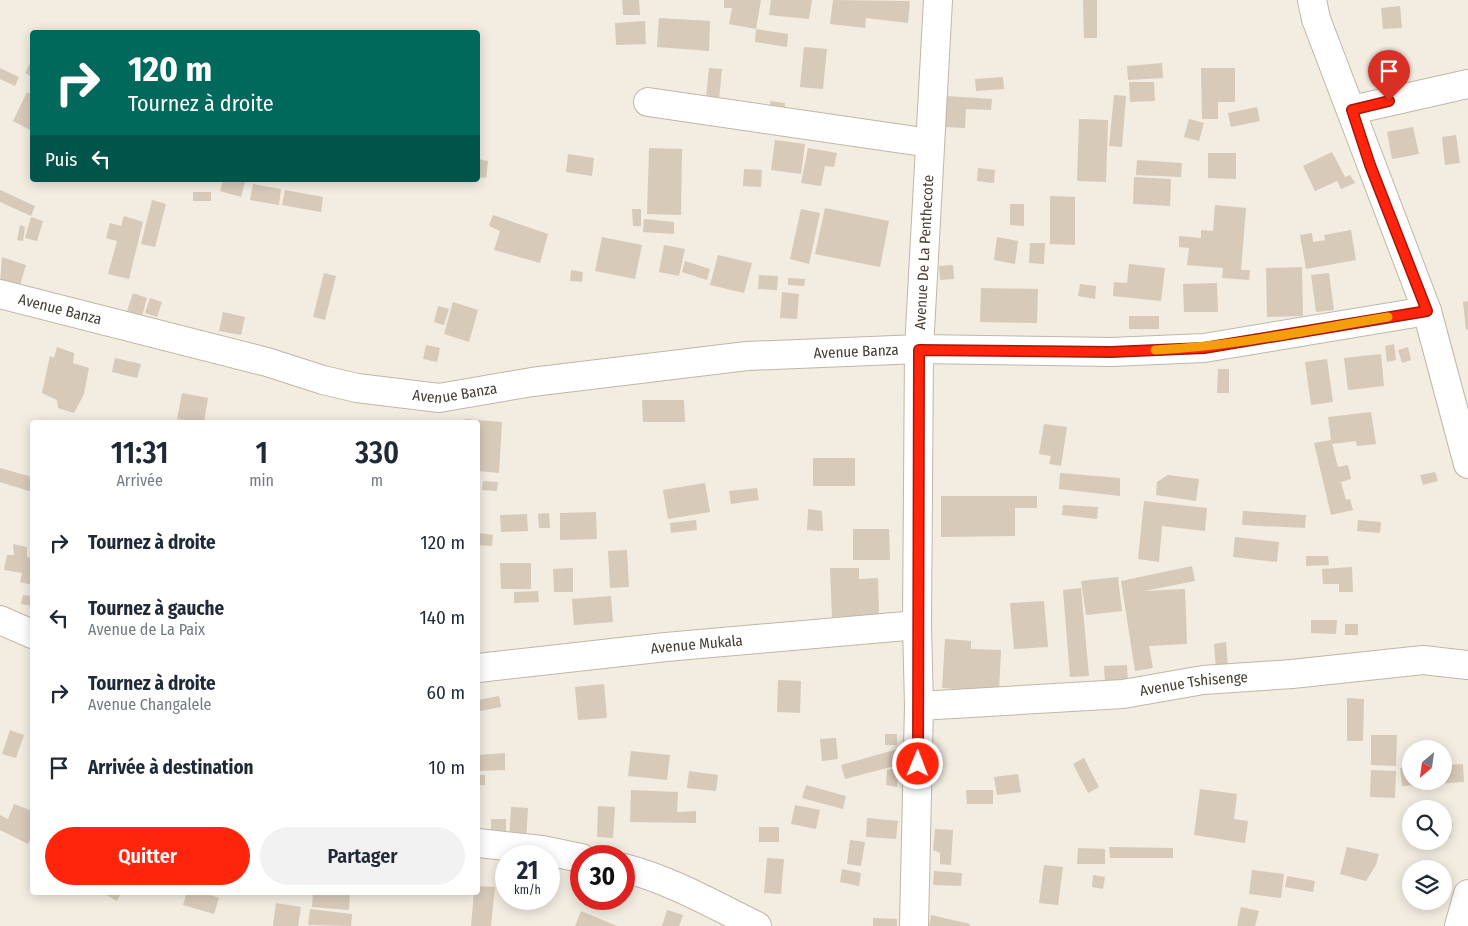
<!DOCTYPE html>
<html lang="fr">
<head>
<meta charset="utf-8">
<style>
	:root { --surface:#fff; --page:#f2f2f3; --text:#1f2937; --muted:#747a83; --accent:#ff240c }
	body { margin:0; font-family:"Fira Sans Condensed",sans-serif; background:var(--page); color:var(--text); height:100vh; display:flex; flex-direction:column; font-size:19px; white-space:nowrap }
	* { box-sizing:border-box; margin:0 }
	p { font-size:16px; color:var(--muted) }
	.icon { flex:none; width:28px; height:28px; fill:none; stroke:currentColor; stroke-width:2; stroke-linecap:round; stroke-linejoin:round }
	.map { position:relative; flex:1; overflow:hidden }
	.drawer { position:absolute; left:30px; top:420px; width:450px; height:475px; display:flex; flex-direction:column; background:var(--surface); border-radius:5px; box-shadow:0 2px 12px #0003 }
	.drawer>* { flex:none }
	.hud { position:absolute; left:30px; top:30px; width:450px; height:152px; border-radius:5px; box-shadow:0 2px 12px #0003; background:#00695c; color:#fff; overflow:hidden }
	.needle { width:32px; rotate:209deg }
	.buttons { position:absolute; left:1402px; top:740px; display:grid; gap:10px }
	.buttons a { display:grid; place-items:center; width:50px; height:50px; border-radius:50%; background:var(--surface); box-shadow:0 2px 12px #0003; font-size:25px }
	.speed { position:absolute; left:495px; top:845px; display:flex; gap:10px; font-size:25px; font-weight:700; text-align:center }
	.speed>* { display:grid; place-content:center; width:65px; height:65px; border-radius:50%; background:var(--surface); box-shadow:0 2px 12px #0003; line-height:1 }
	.speed small { font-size:12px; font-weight:400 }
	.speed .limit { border:8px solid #d22; background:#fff; color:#111 }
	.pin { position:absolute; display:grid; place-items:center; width:42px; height:42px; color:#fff; margin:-51px -21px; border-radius:50% 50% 50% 0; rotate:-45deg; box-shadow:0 0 5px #0007 }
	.pin .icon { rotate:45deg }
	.me { position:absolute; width:55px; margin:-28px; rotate:1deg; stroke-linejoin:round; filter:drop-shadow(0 0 4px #0008) }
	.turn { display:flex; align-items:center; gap:18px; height:105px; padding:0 15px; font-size:22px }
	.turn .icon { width:65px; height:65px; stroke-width:2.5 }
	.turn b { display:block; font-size:35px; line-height:42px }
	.then { display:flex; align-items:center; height:48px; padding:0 15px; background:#0003; gap:10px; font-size:19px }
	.eta { display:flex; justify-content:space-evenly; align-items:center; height:85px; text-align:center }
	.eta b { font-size:30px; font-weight:600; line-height:35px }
	.button { display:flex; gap:10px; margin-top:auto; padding:10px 15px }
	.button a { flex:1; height:58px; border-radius:30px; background:var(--accent); color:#fff; font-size:20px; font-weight:600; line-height:58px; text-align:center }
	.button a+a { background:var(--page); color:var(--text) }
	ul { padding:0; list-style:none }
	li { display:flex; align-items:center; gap:15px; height:75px; padding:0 15px }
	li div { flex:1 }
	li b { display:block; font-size:19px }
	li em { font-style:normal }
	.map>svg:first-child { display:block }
	.building { fill:#d7cab9 }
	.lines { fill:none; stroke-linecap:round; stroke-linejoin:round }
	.street-casing { stroke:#c1b6a7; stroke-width:30 }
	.street { stroke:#fff; stroke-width:28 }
	.route-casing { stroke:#a61708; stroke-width:12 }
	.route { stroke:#ff240c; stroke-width:9 }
	.slow { stroke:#f59e0b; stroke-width:9 }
	.labels { text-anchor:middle; stroke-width:4.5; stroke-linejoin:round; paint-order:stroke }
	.street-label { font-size:15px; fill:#443c32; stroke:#fff }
</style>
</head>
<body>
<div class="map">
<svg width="1468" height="926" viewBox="0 0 1468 926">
	<rect width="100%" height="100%" fill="#f2ece1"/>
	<path class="building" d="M622,0H639L640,15H623Z
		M724,0H761L756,29L729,24L732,8H724Z
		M771,0H812L809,19L769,15Z
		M833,0L910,1L908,23L866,18L865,28L830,24Z
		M1083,0H1097V38H1084Z
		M1400,6L1402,28L1383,29L1381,8Z
		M659,18L710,21L709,51L657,47Z
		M645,21L646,44L616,45L615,23Z
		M756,29L788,34L787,47L755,42Z
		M804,47L827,49L823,89L800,87Z
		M32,59V77L25,73Z
		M1162,63L1163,78L1128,80L1127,66Z
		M0,68L19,77L15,86L0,79Z
		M709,68L722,69L719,100L706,98Z
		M1201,68H1235V102H1218V119H1202Z
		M1003,77L1004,89L976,91L975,79Z
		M1129,82H1154L1155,101L1130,102Z
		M27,92L32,95V131L13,121Z
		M1114,95L1126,96L1122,147L1109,146Z
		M946,96L992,99L991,110L966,109L965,128L944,127Z
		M770,101L785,103L784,117L772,116Z
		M1257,107L1260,121L1231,127L1228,113Z
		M1079,119L1108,120L1106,182L1077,181Z
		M1189,119L1204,123L1199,141L1184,137Z
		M1413,127L1419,154L1392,159L1387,132Z
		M1456,135L1460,163L1445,165L1442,137Z
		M775,140L805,144L801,174L771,170Z
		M649,148L682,149L681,215L647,214Z
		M808,148L837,153L834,167L825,166L821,186L801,183Z
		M1332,152L1345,177L1350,175L1355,183L1341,189L1337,181L1315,191L1303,166Z
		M1208,153H1236V179L1208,178Z
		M568,154L594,158L592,176L566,172Z
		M478,159L488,161L486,178L478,177Z
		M1137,160L1182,163L1181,177L1136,175Z
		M978,168L995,170L994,183L977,181Z
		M744,169L762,170L761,187L743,186Z
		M1134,177L1171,179L1170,206L1133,204Z
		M223,180L245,182L241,197L220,191Z
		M253,184L281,189L279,205L250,200Z
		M0,190L35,206L31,216L0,202Z
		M285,190L323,197L321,212L282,205Z
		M193,192H211V201H193Z
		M1050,196L1075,197V245L1050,244Z
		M152,200L166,204L155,247L141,244Z
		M1010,204H1024V226L1010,225Z
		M1215,205L1246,208L1241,270H1250L1249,280L1222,278L1223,268L1187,265L1189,248L1179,247V236L1201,238V230L1213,231Z
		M825,208L889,221L880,267L815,254Z
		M632,209H641V226H633Z
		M801,209L820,213L809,264L790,259Z
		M493,215L548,234L540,263L494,250L500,231L489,226Z
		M124,216L143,222L129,279L108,274L117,241L106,238L110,223L121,226Z
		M31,217L43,221L37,241L25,238Z
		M644,219L674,222V234L643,232Z
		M20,225L25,227L23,241L17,240Z
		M1351,230L1356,260L1306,269L1300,235L1312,233L1313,242L1325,240L1324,235Z
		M602,237L642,245L635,279L595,271Z
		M997,237L1018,241L1015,264L994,260Z
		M1030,243H1045L1044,264L1029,263Z
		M664,245L685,249L679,276L659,272Z
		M718,255L752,263L744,293L710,285Z
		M2,257L26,265L19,288L0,283Z
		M685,261L710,269L707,280L682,272Z
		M1129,264L1165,268L1161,301L1113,296L1114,282L1127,283Z
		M953,265L954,279L940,280L939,266Z
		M1302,267L1303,316L1267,317L1266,268Z
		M571,270L583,272L582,282L570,281Z
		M324,273L336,276L325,320L313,317Z
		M1329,273L1334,310L1316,312L1311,275Z
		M759,275L778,276L777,290L758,289Z
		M788,278L805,279L804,286L788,285Z
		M1217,283L1218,312H1184L1183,284Z
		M1080,284L1096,286L1095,299L1078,296Z
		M981,288L1038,289L1037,323L980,322Z
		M782,292L799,294L797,319L780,318Z
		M133,293L147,298L142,316L127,311Z
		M150,298L162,302L157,317L145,313Z
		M1468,301V329L1466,330L1463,302Z
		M453,302L478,310L469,342L444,334Z
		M438,306L449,309L444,325L434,322Z
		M223,312L245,317L241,335L219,331Z
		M1129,316H1159V329H1129Z
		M1394,344L1396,360L1387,362L1385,346Z
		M426,345L440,348L437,362L423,359Z
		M57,347L74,353L73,363L89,368L84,394L74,413L58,408L57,400L42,393L50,356L54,358Z
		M1408,347L1411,360L1402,363L1398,350Z
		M1381,354L1384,386L1348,390L1344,358Z
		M115,358L141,364L137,378L112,372Z
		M1327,359L1333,402L1311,405L1305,362Z
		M1218,369H1229V393H1217Z
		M182,393L208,398L204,422L177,419Z
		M642,400H684L685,422H643Z
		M1371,412L1376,444L1357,446L1356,441L1332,444L1338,467L1348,465L1351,479L1341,482L1346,500L1350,499L1353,510L1331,515L1314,443L1331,440L1328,417Z
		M465,419L502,422L499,473L478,471V422H464Z
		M1044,424L1067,427L1061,466L1049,464L1051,456L1039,454Z
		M813,458H855V486H813Z
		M0,468L32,477V492L0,482Z
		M1435,472L1438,481L1423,485L1420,475Z
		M1060,473L1120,478V496L1059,489Z
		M1168,475L1199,479L1196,501L1156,495L1157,482Z
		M483,481L498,482L497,491L482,490Z
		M705,483L710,512L668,519L663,490Z
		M757,488L759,500L731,504L729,491Z
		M941,496H1037V508H1015V536L941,537Z
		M1144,501L1207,508L1205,531L1162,526L1159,562L1138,559Z
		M1063,505L1098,507L1097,519L1062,515Z
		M808,509L822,511L823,531L807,530Z
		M1243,511L1306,515L1305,528L1242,525Z
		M596,512L597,539L560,540V513Z
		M549,513L550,528H539L538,514Z
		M527,514L528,531L501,532L500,515Z
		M696,520L697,530L671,533L670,523Z
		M1358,520L1381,522L1380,533L1357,531Z
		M853,529H889L890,560H853Z
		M478,533L493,535L492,546L478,545Z
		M1235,537L1279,542L1277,562L1233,557Z
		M13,544L27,547V557L32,558V585L20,582L22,573L4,570L7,555H14Z
		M627,550L629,587L610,588L608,551Z
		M1306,556H1328L1329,565L1306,566Z
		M500,563H531V589H501Z
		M1192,566L1195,581L1144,591L1185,589L1187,644L1149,646L1153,668L1135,671L1121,581Z
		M1352,567L1353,592H1339V584H1323L1322,569Z
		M573,568V592H554L553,569Z
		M830,568H859V579L878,578L879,615L832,617Z
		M1118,577L1122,611L1086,615L1081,581Z
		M1081,588L1089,676L1070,677L1063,590Z
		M538,591L539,602L514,603V592Z
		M23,595L32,596V606L21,604Z
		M611,596L613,622L574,625L572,599Z
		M1044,601L1048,647L1014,649L1010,603Z
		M1311,620H1337L1336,634L1311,633Z
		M1345,624H1358V635H1345Z
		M945,639L971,641V649L1001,650L999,692L942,688Z
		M1226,642L1228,668L1216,669L1214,644Z
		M1127,665L1128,681L1105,682L1104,666Z
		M778,680L801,681L800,713L777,712Z
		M604,684L607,718L578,720L575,687Z
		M499,696L501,707L480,711L478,700Z
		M1347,698L1364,699L1363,741H1347Z
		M10,730L24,735L16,758L2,754Z
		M885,734H897V745H885Z
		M1371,735H1397L1396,766L1371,765Z
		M836,738L838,759L822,761L820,739Z
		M898,749L902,764L845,779L841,765Z
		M631,751L670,755L667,780L628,776Z
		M505,753V770L478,771V755Z
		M1084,758L1099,787L1088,793L1073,764Z
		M1463,764L1464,782L1402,786L1400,768L1411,767V781H1444V765Z
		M899,768L897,787L886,785L887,770Z
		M1371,770L1396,771L1395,798L1370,797Z
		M689,771L718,775L716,791L687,788Z
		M1018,774L1021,792L997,795L994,777Z
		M478,775H485V785H478Z
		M806,785L846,796L843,809L802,798Z
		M1200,789L1237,794L1234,819L1248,821L1245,843L1194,835Z
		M631,790L678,792L677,812L696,811V823L630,822Z
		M966,790H993V804H967Z
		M14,804L32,811V836L28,844L0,830V815L8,819Z
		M795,805L820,810L816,829L791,824Z
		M598,806L615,807L613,838L597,837Z
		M511,807L528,808L526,842L509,841Z
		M867,818L898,821L896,839L866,837Z
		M491,819H506V837H491Z
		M1444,822L1453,823L1450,838L1444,837Z
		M759,827H779V842H759Z
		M935,829L953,830L951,865L940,864V853L933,850Z
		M850,840L865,842L861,866L847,864Z
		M1109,847L1173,848V858H1110Z
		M1347,847L1379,854L1376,865L1366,881L1340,874Z
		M1078,848L1105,849V864H1077Z
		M767,858L784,859L781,894L764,893Z
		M1044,865L1063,867L1058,905L1039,903Z
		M842,869L861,873L859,886L840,882Z
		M1252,870L1284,874L1281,898L1249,894Z
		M934,871L962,873L961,886L933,885Z
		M1093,875L1105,877L1103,889L1092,887Z
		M1287,876L1315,881L1313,892L1285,887Z
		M478,886L495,887L491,926H471L474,892H478Z
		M101,892H121L117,901Z
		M187,892H202L219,898L214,914L183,905Z
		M313,892H350L349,910L312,907Z
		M276,903L301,907L298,926H273Z
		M1241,907L1259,911L1255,926H1237Z
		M310,909L352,914L351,926L308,925Z
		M667,910L683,915L679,926H662Z
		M581,911L617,926H575Z
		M931,915L970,924V926H929Z
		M873,918L897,919V926H873Z"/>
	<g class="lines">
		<defs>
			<g id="street">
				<path d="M1312,0L1316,19L1427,311L1468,464"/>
				<path d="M648,102L930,143"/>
				<path d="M1352,110L1468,84"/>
				<path id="s1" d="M0,294L267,362L323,380L357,388L439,398L532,382L747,356L919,349L1111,352L1204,348L1427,311"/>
				<path d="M0,620L32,634"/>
				<path id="s2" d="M478,668L666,647L917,625"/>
				<path id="s3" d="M919,706L1123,694L1203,680L1292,674L1423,660L1468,665"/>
				<path d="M478,843L542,850L581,858"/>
				<path d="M624,868C671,880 714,905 757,926"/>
				<path id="s4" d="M914,926L919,706L917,625L919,349L938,0"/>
				<path d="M1459,926L1468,894"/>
			</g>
		</defs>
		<use href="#street" class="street-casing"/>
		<use href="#street" class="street"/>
	</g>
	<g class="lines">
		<defs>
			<path id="route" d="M918,764L919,350L1111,352L1204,348L1427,311L1370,165L1352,110L1389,101"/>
		</defs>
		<use href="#route" class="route-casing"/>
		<use href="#route" class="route"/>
		<path class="slow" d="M1155,350C1234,346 1310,330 1388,317"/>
	</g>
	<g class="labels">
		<g class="street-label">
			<text dy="5" stroke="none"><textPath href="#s4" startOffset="674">Avenue De La Penthecote</textPath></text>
			<text dy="5" stroke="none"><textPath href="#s1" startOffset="62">Avenue Banza</textPath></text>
			<text dy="5" stroke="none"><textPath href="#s1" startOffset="872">Avenue Banza</textPath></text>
			<text dy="5" stroke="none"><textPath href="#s1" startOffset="468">Avenue Banza</textPath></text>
			<text dy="5" stroke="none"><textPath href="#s2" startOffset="220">Avenue Mukala</textPath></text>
			<text dy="5" stroke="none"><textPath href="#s3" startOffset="276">Avenue Tshisenge</textPath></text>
		</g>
	</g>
</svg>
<div class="buttons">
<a><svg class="needle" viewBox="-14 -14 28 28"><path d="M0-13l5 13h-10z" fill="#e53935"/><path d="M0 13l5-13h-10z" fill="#747a83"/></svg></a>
<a><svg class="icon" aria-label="search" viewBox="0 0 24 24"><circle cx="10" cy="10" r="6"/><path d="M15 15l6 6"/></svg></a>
<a><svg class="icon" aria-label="layers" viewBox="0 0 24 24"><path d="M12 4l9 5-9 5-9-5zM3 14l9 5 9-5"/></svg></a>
</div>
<div class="speed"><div>21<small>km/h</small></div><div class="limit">30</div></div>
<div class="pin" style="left:1389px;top:101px;background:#d93025"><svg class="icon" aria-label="arrive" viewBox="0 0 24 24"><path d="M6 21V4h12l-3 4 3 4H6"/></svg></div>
<svg class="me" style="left:918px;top:764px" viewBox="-20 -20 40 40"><circle r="17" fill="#ff240c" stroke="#fff" stroke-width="3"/><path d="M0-11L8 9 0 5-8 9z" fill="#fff"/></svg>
<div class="hud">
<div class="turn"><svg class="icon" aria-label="right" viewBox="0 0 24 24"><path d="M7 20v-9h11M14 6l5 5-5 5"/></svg><div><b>120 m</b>Tournez à droite</div></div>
<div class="then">Puis<svg class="icon" aria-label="left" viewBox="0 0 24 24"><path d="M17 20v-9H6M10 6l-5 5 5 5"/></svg></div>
</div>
<section class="drawer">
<div class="eta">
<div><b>11:31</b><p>Arrivée</p></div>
<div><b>1</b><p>min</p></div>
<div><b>330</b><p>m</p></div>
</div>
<ul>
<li><svg class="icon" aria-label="right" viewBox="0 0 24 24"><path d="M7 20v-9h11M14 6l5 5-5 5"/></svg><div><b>Tournez à droite</b></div><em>120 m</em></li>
<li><svg class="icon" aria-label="left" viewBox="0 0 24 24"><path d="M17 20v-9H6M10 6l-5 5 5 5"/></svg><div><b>Tournez à gauche</b><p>Avenue de La Paix</p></div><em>140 m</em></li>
<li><svg class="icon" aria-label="right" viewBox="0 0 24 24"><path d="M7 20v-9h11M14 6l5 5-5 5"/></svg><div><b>Tournez à droite</b><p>Avenue Changalele</p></div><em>60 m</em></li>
<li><svg class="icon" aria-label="arrive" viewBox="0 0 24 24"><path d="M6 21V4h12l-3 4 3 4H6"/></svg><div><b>Arrivée à destination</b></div><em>10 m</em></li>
</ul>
<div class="button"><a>Quitter</a><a>Partager</a></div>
</section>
</div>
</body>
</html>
